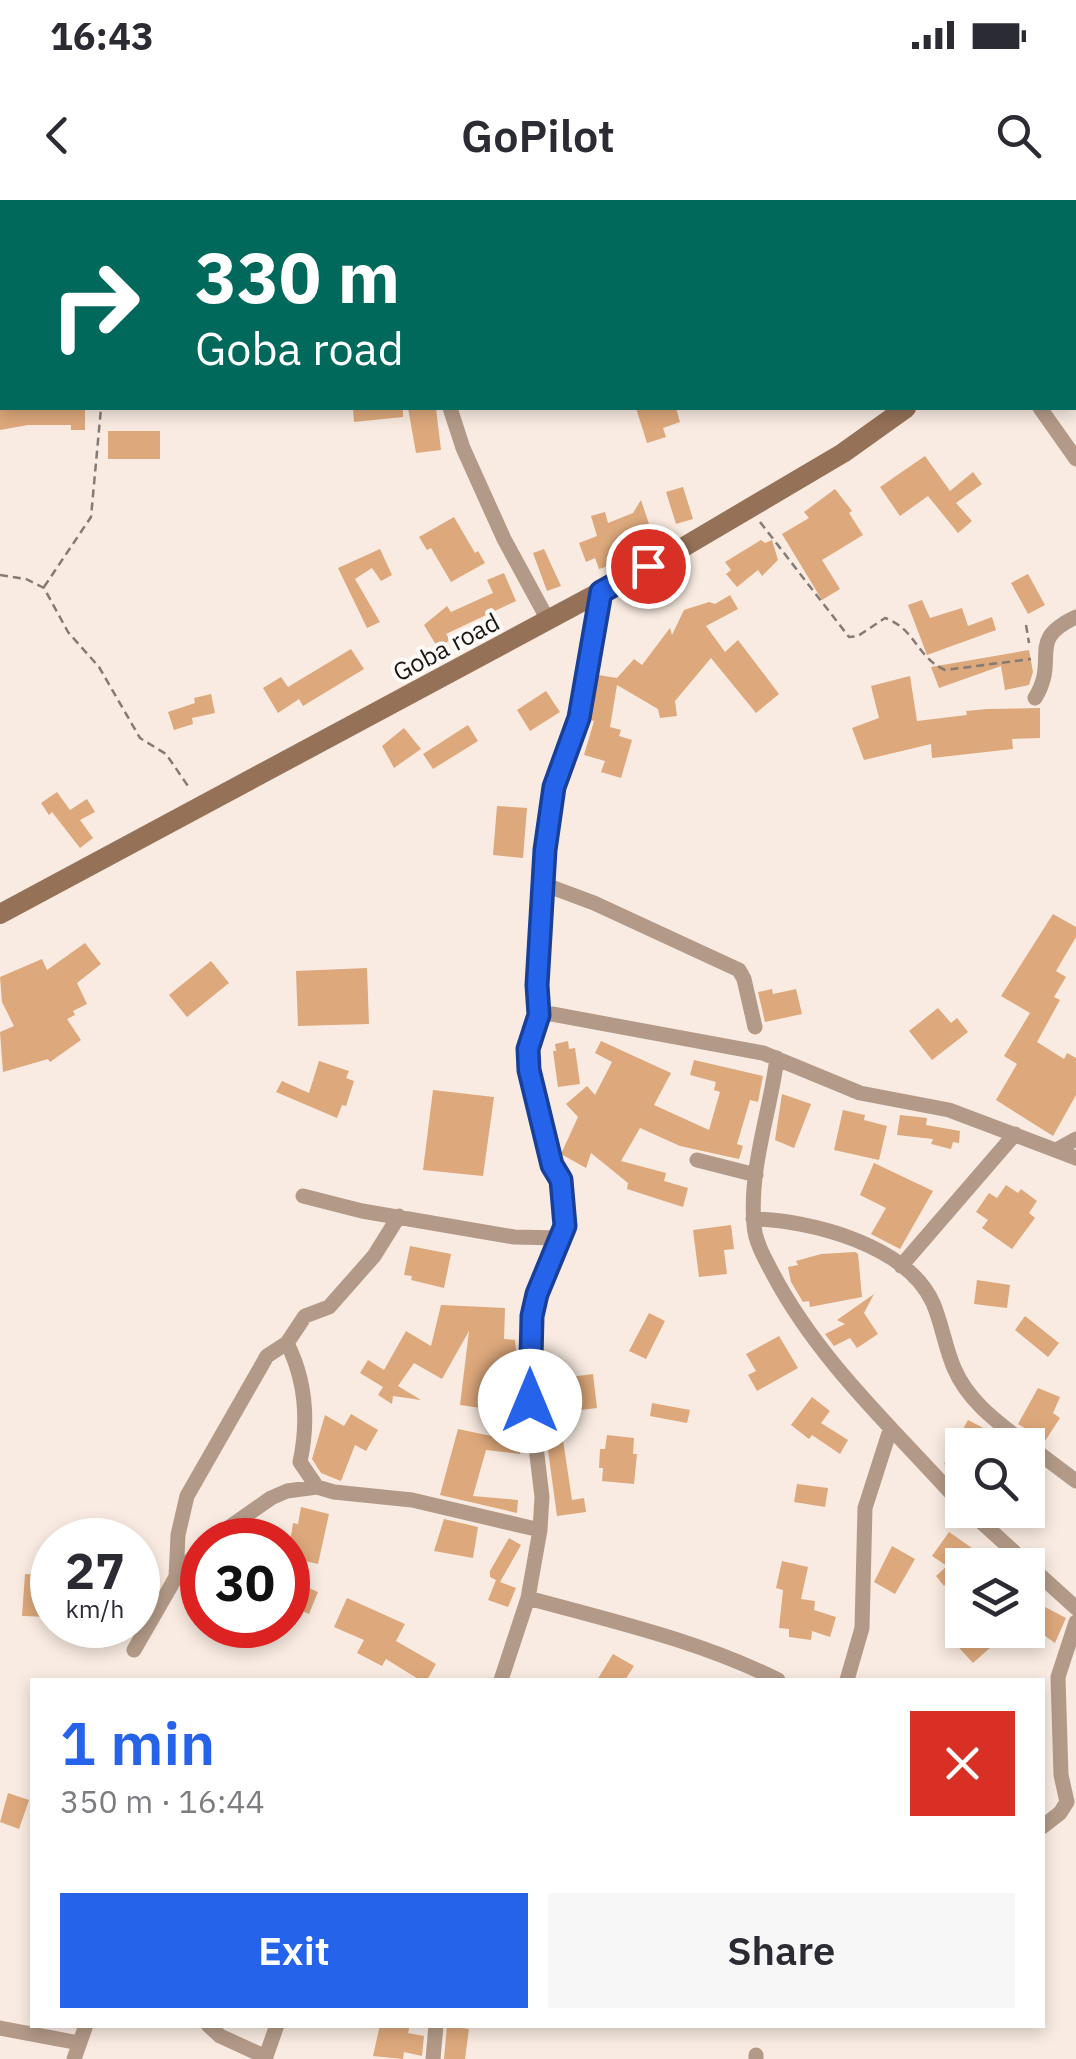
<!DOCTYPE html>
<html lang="en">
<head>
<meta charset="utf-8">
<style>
	:root { --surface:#fff; --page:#f7f7f7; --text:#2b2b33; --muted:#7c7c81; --accent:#2563eb }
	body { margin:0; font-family:"IBM Plex Sans",sans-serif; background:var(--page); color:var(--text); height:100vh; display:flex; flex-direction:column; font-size:38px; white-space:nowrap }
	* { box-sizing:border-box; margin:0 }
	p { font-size:32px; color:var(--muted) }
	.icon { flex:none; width:55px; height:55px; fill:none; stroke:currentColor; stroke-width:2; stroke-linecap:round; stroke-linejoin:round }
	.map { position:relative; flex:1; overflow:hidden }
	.details { position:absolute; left:30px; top:1478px; width:1015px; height:350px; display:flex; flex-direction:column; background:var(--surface); border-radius:0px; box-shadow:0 5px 15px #0003 }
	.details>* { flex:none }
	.guide { position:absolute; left:0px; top:0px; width:1078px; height:210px; box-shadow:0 5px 15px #0003; background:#00695c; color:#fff; overflow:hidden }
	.buttons { position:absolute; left:945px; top:1228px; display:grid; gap:20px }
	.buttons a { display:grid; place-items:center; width:100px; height:100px; border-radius:0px; background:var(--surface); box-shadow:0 5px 15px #0003; font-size:50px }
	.speed { position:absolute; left:30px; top:1318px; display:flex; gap:20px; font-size:50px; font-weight:700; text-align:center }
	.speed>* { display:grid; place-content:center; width:130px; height:130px; border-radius:50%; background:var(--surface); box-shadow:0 5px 15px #0003; line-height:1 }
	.speed small { font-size:25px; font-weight:400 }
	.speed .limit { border:15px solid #d22; background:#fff; color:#111 }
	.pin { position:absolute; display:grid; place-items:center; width:85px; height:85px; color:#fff; margin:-42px; border:5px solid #fff; border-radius:50%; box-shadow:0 2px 10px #0007 }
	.me { position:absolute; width:110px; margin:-55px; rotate:0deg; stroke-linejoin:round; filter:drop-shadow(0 0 8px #0008) }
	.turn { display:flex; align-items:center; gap:35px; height:210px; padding:0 30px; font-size:45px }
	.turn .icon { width:130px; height:130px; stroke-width:2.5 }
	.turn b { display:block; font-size:70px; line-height:85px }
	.round { display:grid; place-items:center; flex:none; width:105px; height:105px; border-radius:0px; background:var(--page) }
	.summary { display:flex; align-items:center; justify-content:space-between; height:170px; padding:0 30px }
	h1 { font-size:60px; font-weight:600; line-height:75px; color:var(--accent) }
	.action { display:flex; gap:20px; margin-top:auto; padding:20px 30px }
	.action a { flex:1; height:115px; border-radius:0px; background:var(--accent); color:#fff; font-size:40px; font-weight:600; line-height:115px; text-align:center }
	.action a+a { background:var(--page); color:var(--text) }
	.status { display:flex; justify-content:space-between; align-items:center; height:70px; padding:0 50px; background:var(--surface); direction:ltr }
	.status svg { height:28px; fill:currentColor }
	header { display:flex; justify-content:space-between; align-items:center; height:130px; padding:0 30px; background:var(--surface); font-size:45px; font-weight:600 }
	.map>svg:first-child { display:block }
	.building { fill:#dda87b }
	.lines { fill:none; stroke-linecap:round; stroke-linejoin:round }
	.path { stroke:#847b74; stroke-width:2.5; stroke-dasharray:8 5; stroke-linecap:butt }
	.street { stroke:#b39a88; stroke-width:15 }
	.secondary { stroke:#957157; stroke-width:20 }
	.route-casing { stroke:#184099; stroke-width:25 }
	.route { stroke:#2563eb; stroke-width:18 }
	.labels { text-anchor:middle; stroke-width:8; stroke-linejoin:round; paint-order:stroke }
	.street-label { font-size:25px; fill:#1b1713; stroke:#fefbf9 }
</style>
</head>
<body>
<div class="status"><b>16:43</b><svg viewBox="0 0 49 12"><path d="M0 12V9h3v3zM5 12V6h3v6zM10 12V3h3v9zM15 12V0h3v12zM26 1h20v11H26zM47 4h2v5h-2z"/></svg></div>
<header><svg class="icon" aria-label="back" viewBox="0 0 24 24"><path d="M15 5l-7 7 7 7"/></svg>GoPilot<svg class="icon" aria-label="search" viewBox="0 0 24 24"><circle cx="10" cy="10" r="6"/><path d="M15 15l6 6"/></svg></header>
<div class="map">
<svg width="1076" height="1859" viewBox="0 0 1076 1859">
	<rect width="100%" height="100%" fill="#f9ebe1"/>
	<path class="building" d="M0,208H85V230H71V225H28L0,230Z
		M353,208H403V217L354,222Z
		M408,208H436L441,250L416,253Z
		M636,208H676L680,222L663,228L666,237L647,243Z
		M108,231H160V259H108Z
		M925,256L950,291L973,272L982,284L956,303L972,321L958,333L928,296L900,316L880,287Z
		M683,287L693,319L676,324L666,292Z
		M835,289L852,311L849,313L863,335L822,360L840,389L822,400L782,334L809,318L804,312Z
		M641,300L650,327L622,336L626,350L612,354L616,364L599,369L595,358L586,362L579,343L597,336L591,316L605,312L608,323L633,313Z
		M454,317L475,353L478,351L485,363L451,382L431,348L427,350L419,337Z
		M761,340L765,343L772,340L778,360L762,376L758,370L737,387L726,374L731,370L725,362Z
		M380,349L392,375L381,381L372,368L355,379L380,422L367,428L338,368Z
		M544,349L561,386L547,391L533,353Z
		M504,373L516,401L446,434L450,440L438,448L424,425L447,406L451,412L493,393L487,380Z
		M1028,374L1045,405L1028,414L1011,383Z
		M730,395L738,409L706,426L725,452L738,440L779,494L756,513L711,458L675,501L677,516L660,518L658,509L617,485L610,527L621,530L619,536L632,540L621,578L601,572L605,561L584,555L594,521L590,520L598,475L617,478L634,459L642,465L670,428L672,435L684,410L709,402L715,404Z
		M922,400L930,418L962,408L968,426L992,417L996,430L927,455L908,405Z
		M351,449L364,469L303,506L299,499L278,513L263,488L281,477L288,487Z
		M1029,450L1033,472L1029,485L1005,490L1001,466L939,488L931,467Z
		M910,476L917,521L967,515L966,511L987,509L1040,508V538L1012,539L1013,549L932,558L931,544L864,560L852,528L879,518L871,486Z
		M546,491L560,512L530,531L517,510Z
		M211,494L215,513L192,518L193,524L174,530L168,512L195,503L194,498Z
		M468,525L478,541L433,569L423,554Z
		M404,528L421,549L394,568L382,546Z
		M57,592L70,610L87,599L95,612L80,620L93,638L80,648L52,612L49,615L41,603Z
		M497,606L527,608L523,658L493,655Z
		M1053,714L1076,727V737L1056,771L1066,777L1054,797L1060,800L1037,842L1064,859L1067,853L1076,858V895L1053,936L996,900L1017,864L1004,856L1030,813L1001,796Z
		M85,743L101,764L77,783L87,804L73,811L75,815L67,819L81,840L50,862L48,859L3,872L0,832L14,826L2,802L0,777L42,759L47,770Z
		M211,761L229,783L187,817L169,795Z
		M367,768L369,824L298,826L296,771Z
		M772,789L773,794L796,789L802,814L765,822L758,792Z
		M938,808L951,823L957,818L968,832L932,860L909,831Z
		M568,841L569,849L575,848L580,884L558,887L553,851H556L555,844Z
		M601,841L671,873L654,905L709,930L720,892L714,890L716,882L690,875L694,860L763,876L758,902L750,900L737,944L743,946L739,959L680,946L640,928L621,961L666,973L664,981L688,988L683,1007L627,989L628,983L591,953L586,968L561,954L578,917L566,904L587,886L595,895L612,862L595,853Z
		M319,861L349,871L346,878L354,881L346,906L342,905L337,918L276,892L282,881L309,893Z
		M433,890L494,897L483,976L423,970Z
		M782,894L811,904L794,948L775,940Z
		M843,910L865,915L864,920L887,926L879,960L834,950Z
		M900,915L927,918L926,925L960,931L959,943L953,942L951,949L931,944L933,939L897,935Z
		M874,963L933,991L900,1049L871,1034L886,1008L860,995Z
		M1006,985L1018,993L1021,989L1037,1001L1029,1013L1035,1018L1012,1049L982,1028L988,1020L976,1012L989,993L997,998Z
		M731,1025L734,1049L724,1050L727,1074L699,1077L693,1030Z
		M410,1046L451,1054L444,1088L411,1080L412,1076L404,1075Z
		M855,1052L858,1054L862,1097L810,1107L809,1101L803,1102L791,1082L788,1067L798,1065L796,1061L821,1054Z
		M977,1080L1010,1085L1007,1108L974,1104Z
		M874,1094L864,1113L878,1134L857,1148L850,1138L834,1146L825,1134L845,1124L837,1120Z
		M441,1105L505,1108L504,1139L515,1140L516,1150L507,1203L519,1202L523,1233L520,1254L486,1250L473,1296L518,1300L517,1313L440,1295L458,1229L491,1236L495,1210L460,1205L469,1131L442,1179L414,1163L398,1186L421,1200L393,1196L392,1204L378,1195L383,1187L360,1173L368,1160L384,1170L406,1131L431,1146Z
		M649,1113L665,1121L646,1159L629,1151Z
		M1025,1116L1059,1143L1048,1157L1015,1130Z
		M779,1136L798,1168L757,1191L748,1175L756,1171L746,1154Z
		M569,1168L570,1177L593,1174L597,1208L547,1214L542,1171Z
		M1038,1188L1060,1197L1053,1213L1060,1218L1045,1241L1018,1224Z
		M812,1197L830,1211L821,1223L848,1240L840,1254L812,1235L809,1239L791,1225Z
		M652,1203L690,1210L687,1223L650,1216Z
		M351,1214L378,1230L366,1251L355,1245L341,1281L321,1273L312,1259L325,1215L344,1226Z
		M968,1220L991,1232L984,1245H962V1258L955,1271L944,1264Z
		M607,1235L634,1238L633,1254H637L634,1284L602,1281L603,1268H599L600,1249H605Z
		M563,1240L572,1300L584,1298L586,1312L557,1316L547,1243Z
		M797,1284L828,1288L825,1307L794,1302Z
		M301,1307L329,1314L318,1364L288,1357L293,1323L298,1324Z
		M444,1319L478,1327L473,1358L434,1351Z
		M949,1332L982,1355L975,1365L964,1363L944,1386L936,1376L947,1366L932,1356Z
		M509,1338L521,1345L500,1382L516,1388L508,1407L488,1400L496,1380L490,1377V1371Z
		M892,1346L915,1359L895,1394L874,1382Z
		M782,1361L808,1367L801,1399L815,1401L814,1410L836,1417L830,1437L812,1431L811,1440L789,1437V1429L779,1428L783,1390L776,1388Z
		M25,1374L46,1375V1384L51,1385L50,1417L22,1416Z
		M295,1382L318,1392L309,1414L288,1405Z
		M347,1398L405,1424L396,1441L436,1464L427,1480H420L386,1459L382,1466L357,1453L364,1440L334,1427Z
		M1045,1407L1066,1418L1055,1443L1034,1428Z
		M962,1430H976L991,1447L973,1463L952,1440Z
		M613,1454L634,1466L625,1480H597Z
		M8,1593L29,1600L19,1629L0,1622Z
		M380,1825H410L408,1833L424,1836L422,1856L404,1852L403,1859L373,1856Z
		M447,1826L469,1829L465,1859H444Z"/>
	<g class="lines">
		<path class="path" d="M793,2L794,0
			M760,322L849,437L858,436L885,418C916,429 916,457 945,470L1031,459
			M0,375L26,379L44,388L68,432L99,467L140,538L166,554L190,589
			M44,387L91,317L101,208
			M1026,425L1029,443"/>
		<path class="street" d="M577,0L584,2
			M467,2L468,0
			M0,13H2
			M450,208L463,248L504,339L548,420
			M1040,208L1076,259
			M1035,498C1060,457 1025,441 1076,417
			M543,684L594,703L739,770L744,779L755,827
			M539,815L552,814L763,853L860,893L949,910L1076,958
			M777,858C770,913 749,968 754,1025C755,1042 765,1059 773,1074C820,1163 896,1231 962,1305
			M1058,949L1076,939
			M697,960L756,975
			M303,996L362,1011L514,1037L561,1038
			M753,1019C810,1020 907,1045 933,1103C942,1124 945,1147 954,1168C969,1203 999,1223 1027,1245
			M901,1066L1015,934
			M287,1143C306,1181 309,1220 300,1262L317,1287
			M1028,1245L1076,1281
			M968,1310L1076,1408
			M211,1340L271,1298L287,1291L317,1287L334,1292L412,1300L540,1330
			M176,1377L178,1335L187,1296L267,1156L287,1143L305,1116L329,1107L374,1056L399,1016
			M528,1398C612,1421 700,1441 778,1480
			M134,1450L176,1377L202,1347
			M501,1480L528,1398L540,1330L542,1297L528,1180L532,1116L537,1094L565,1026L561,980L552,965L529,870L528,849L539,815L537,785L545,649L554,587L579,518L601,392
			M847,1480L862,1428L865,1308L890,1230
			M1042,1627L1060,1613L1067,1602L1061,1575L1058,1477L1076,1422
			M208,1825L220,1836L266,1857
			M0,1828L79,1843
			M74,1859L86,1825
			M265,1859L277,1825
			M433,1859L436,1825
			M756,1859V1855"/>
		<path class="secondary" d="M1075,28L1076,27
			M0,714L682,348L843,253L906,208"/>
	</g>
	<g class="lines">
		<defs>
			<path id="route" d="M530,1201L532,1116L537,1094L565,1026L561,980L552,965L529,870L528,849L539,815L537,785L545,650L554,587L579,518L601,392L648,366"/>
		</defs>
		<use href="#route" class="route-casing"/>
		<use href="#route" class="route"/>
	</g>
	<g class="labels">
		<g class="street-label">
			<text transform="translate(446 447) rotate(-28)" y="9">Goba road</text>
		</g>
	</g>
</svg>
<div class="buttons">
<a><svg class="icon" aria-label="search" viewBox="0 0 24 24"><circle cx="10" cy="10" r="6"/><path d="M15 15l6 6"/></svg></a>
<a><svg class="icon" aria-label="layers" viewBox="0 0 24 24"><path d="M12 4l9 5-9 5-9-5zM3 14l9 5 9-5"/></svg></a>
</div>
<div class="speed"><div>27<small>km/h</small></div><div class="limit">30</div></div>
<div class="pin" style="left:648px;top:366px;background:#d93025"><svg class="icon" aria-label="arrive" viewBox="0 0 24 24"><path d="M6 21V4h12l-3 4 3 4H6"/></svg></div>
<svg class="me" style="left:530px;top:1201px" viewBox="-20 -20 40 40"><circle r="19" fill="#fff"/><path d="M0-13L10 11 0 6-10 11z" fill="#2563eb"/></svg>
<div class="guide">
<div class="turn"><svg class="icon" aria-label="right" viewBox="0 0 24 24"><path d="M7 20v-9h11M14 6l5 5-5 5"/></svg><div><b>330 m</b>Goba road</div></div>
</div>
<section class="details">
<div class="summary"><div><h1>1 min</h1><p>350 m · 16:44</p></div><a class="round" style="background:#d93025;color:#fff"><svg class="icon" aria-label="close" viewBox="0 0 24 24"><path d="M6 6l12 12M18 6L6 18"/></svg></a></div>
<div class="action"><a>Exit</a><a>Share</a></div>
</section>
</div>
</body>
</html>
